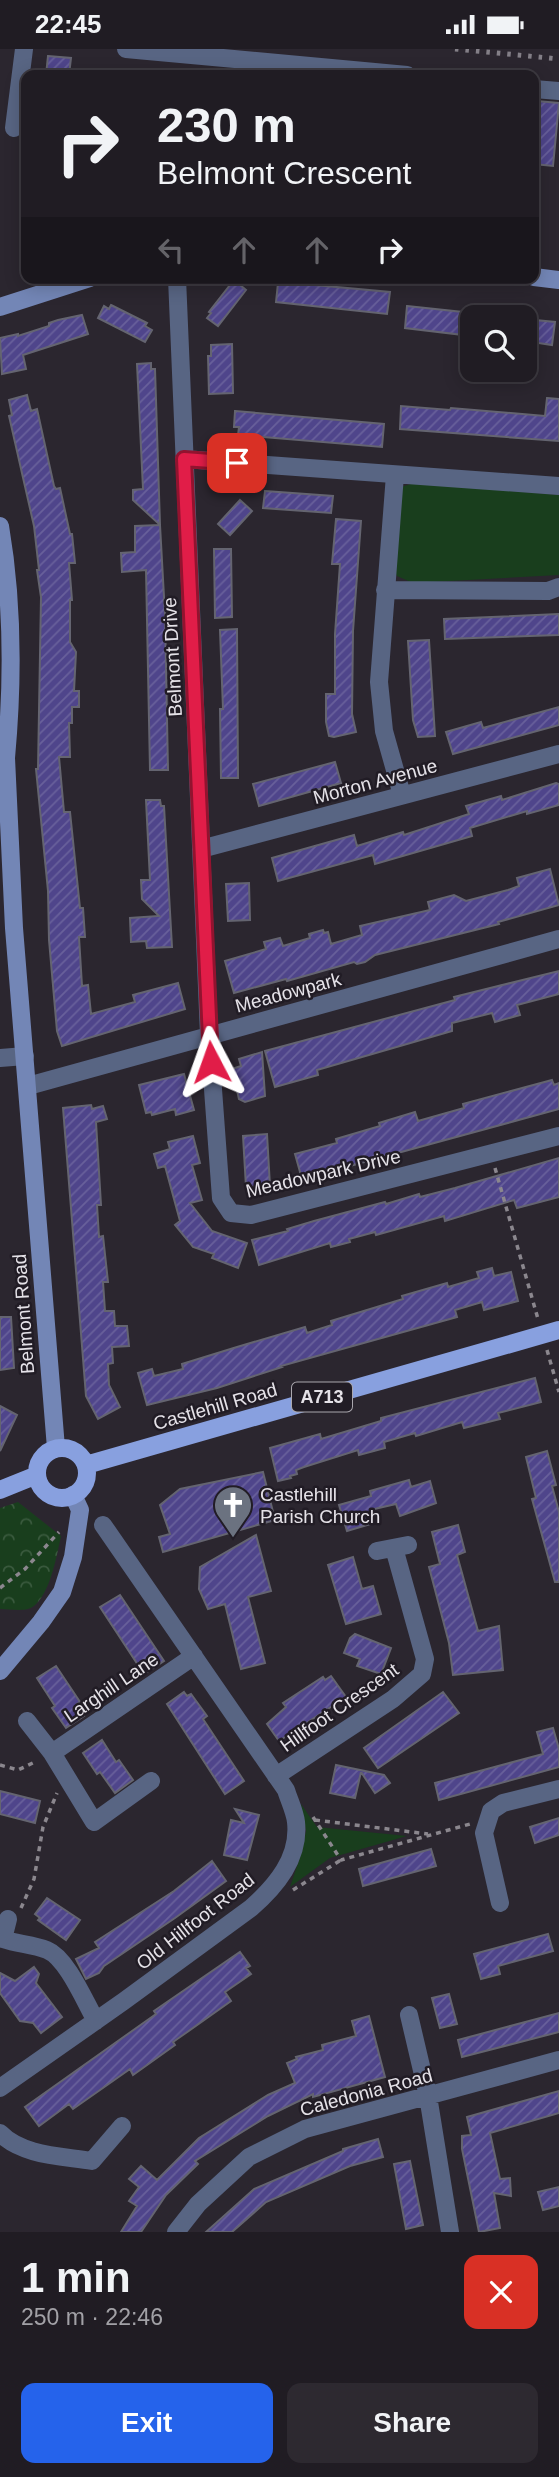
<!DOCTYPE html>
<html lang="en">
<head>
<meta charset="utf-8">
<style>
	:root { --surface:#201c23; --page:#2d2930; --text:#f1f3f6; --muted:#a2a1a6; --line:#3d3a41; --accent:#2563eb }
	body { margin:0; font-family:Arial,sans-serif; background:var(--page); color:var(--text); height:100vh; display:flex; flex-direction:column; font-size:26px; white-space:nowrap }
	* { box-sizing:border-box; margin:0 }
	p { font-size:23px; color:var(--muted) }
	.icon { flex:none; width:38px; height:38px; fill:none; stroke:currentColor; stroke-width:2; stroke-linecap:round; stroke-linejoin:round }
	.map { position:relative; height:2183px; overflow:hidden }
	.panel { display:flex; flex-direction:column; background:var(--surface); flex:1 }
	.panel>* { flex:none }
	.banner { position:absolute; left:21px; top:21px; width:518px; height:214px; border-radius:14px; box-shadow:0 4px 18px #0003,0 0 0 2px var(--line); background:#201c23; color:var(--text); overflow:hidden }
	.controls { position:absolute; left:460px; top:256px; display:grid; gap:14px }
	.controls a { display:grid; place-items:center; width:77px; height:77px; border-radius:14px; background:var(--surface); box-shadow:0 4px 18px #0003,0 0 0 2px var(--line); font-size:35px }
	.pin { position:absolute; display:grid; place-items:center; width:60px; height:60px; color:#fff; margin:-30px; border-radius:14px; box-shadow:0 4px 10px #0006 }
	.me { position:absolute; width:77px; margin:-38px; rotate:356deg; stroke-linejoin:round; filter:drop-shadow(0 0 5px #0008) }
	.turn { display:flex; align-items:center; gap:24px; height:147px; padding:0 21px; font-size:32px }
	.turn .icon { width:91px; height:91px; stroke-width:2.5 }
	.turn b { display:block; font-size:49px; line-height:60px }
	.lanes { display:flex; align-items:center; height:66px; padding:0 21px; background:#0003; justify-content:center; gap:35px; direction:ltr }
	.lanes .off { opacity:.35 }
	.round { display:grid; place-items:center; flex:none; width:74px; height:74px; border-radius:14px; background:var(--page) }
	.headline { display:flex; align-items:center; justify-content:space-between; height:119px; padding:0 21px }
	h1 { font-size:42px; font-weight:700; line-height:52px }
	.cta { display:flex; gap:14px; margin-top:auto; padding:14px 21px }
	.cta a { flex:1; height:80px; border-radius:14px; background:var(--accent); color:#fff; font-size:28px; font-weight:700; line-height:80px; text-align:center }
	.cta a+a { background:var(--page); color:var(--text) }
	.status { display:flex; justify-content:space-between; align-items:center; height:49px; padding:0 35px; background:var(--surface); direction:ltr }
	.status svg { height:19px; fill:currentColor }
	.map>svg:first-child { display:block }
	.grass { fill:#193e1d }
	.forest { fill:url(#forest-crowns) }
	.building { fill:url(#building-hatch); stroke:#646470; stroke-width:2 }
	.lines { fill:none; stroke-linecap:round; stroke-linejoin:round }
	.path { stroke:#8b878e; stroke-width:3.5; stroke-dasharray:5 5; stroke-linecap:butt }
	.street { stroke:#586583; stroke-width:18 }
	.secondary { stroke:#7386b6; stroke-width:18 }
	.primary { stroke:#88a0df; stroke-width:18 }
	.rail { stroke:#837f87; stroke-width:5; stroke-dasharray:3.5 7; stroke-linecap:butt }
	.route-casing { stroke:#92132f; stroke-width:18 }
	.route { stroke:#e11d48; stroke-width:12 }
	.labels { text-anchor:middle; stroke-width:5; stroke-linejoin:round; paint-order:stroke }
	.shield { fill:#211c25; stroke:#aaa7ae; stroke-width:2 }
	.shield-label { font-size:18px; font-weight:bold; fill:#e5e2e8 }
	.street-label { font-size:19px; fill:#e5e2e8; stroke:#211c25 }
	.poi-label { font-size:19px; fill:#e5e2e8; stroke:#211c25; text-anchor:start }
</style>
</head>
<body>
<div class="status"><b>22:45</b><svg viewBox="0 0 49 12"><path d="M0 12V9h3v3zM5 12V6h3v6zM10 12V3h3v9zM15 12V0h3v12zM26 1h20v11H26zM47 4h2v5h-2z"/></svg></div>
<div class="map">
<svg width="559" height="2183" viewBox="0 0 559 2183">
	<defs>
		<pattern id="forest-crowns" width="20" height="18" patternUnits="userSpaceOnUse" patternTransform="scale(1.75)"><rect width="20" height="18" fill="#193e1d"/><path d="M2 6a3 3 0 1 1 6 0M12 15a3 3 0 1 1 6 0" fill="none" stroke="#3a5a3e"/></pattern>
		<pattern id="building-hatch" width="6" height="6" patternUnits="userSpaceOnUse" patternTransform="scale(1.75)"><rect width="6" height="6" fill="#4f458b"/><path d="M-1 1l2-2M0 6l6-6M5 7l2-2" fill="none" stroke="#68609b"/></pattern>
	</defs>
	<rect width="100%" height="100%" fill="#2b262f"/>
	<path class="grass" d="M414,434L559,446V526L413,534L397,527L389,512L401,438Z
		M301,1755L317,1778L407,1787L330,1809L290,1838L301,1805L306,1782Z"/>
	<path class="forest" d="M18,1453L61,1487C57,1505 49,1554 28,1560C20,1562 8,1560 0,1560V1459Z"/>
	<path class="building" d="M48,7L71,9L69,26H46Z
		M537,52L559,54L553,117L534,115Z
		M234,231L246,241L218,277L207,269L211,264L209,263Z
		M290,231L315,233V236L390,243L387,265L276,253L278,234H290Z
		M111,256L147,274L145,277L152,281L145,293L98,269L104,257L109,260Z
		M407,257L472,264V287L405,279Z
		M82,266L88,285L23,306L26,320L2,325L0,289L18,285V287L49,277V274L58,271Z
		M525,270L555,273L552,296L525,292Z
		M232,295L233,344L209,345L208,307H211V296Z
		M151,314V320H155L160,476L133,451V441L143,440L137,315Z
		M27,346L31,362L37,360L54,437L56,440L60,439L70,485H72L75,514H69L72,551H70V593L76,603L74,642H79V658H72V674H69L70,708H59L64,763H70L80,859H83L85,888H79L82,937L88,936L91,965L135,953L133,946L178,934L185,960L62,997L57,982L49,891L48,842L36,720H38L41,548L37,521H39L34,477L9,367L12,366L9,351Z
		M547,349L559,350V392L400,380L401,357L450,361L451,359L545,367Z
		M235,362L384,375L382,398L238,386L239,378H234Z
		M265,442L333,447L331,464L263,459Z
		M240,451L252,462L230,486L218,475Z
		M336,470L361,472L353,582L352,665L356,683L334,688L329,687L326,673V645H335V585L340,515H332Z
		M160,476L165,566L168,721H150L146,521L122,523L121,504L135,503V477Z
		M214,500H231L232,568L215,569Z
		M559,565V586L445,590L444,570Z
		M237,580L238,729H221L220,660H223L220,581Z
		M429,591L435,687L418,688L413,671L408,592Z
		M559,658V676L453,705L446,683L481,673L483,679Z
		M335,713L341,734L259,757L253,735Z
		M556,734L559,735V756L527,765V762L470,779L472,787L375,815L373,806L278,832L272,809L354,786L357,797L403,783L404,786L469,765L466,757L501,747L502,751Z
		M146,751H160L161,757H164L172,898L147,899L146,892L131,893L130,869L159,867L142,850L141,831H150Z
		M550,820L559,856L498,873L499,875L375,906L365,913L357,915L354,913L287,932L286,930L234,944L225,912L266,900L264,893L280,889L283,897L310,889L309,885L323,881L324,884L328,883L331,895L362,886L360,877L430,861L428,853L454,846L466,852L508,841L519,837L517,829Z
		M249,834L250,871L228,872L226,835Z
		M559,922V945L517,956L520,966L495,973L492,964L452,974V982L317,1021L318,1026L275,1038L265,1002L455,951L454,948Z
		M262,1003L265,1047L245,1053L239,1050L232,1020L241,1017L239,1010Z
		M184,1025L194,1061L176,1066L175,1060L152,1066L151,1063L146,1064L139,1036Z
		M552,1031L554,1036L559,1034V1060L302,1130L295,1105L337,1094L336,1090L380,1077L379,1074L415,1063L418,1072L464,1059L463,1055Z
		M91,1056L92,1060L103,1057L107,1070L96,1073L101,1156H97L99,1188L103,1187L108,1233H103L105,1262H114L115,1277H127L129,1297L112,1298L113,1314L108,1315L109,1336L120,1358L98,1370L86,1347L63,1059Z
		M267,1085L270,1137L246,1138L243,1087Z
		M193,1087L200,1114L192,1116L202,1151L190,1154L212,1182L247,1194L238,1219L212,1209L214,1205L193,1198L175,1176L180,1172L165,1117L158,1119L154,1105L170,1100L168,1093Z
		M559,1109V1148L517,1159L514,1151L445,1172L444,1167L376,1186L375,1183L349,1190L350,1193L331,1198L330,1194L259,1216L252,1191L288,1182L287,1180L314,1172L385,1153L386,1155L419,1145L420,1148L455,1139Z
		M492,1219L494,1227L511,1223L518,1252L484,1261L482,1253L455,1261L457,1268L281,1317L282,1318L217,1339L147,1356L138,1324L152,1320L154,1327L183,1320L182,1315L237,1298L305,1278L307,1284L332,1276L331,1272L403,1250L402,1247L447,1234L448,1238L479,1229L477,1223Z
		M0,1268H11L14,1319L0,1321Z
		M535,1329L541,1353L498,1364L500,1370L464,1379L462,1373L416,1387L415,1384L384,1393L385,1399L359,1406L358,1401L304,1418L296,1421L297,1425L290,1427L291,1429L278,1432L270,1399L320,1385L321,1390L381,1372V1369Z
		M0,1357L17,1366L0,1402Z
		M547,1402L556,1436L552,1437L559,1463V1533H555L532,1450L536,1449L526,1408Z
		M263,1423L275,1471L163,1503L159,1488L170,1485L160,1456L180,1440Z
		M409,1431L411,1438L430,1432L436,1454L400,1467L396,1455L370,1461L374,1474L347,1482L339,1456L371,1447L370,1442Z
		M458,1476L465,1503L457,1506L478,1582L499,1577L503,1621L453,1626L449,1594L429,1518L440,1515L432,1483Z
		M256,1486L271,1542L248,1548L265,1614L241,1620L225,1555L208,1560L199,1540L200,1518Z
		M353,1508L362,1540L373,1537L381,1565L346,1575L328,1516Z
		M120,1546L164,1612L144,1625L100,1558Z
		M355,1585L391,1599L381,1625L357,1617L360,1610L344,1604L350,1589Z
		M56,1617L80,1653L77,1655L84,1667L66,1679L52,1659L55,1657L37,1629Z
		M331,1627L346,1648L279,1692L267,1675L286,1658L283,1654L323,1628L325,1631Z
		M184,1643L187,1647L191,1645L207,1667L203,1670L244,1732L225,1745L167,1655Z
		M443,1643L459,1664L378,1719L364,1699Z
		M553,1679L559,1700V1718L439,1751L435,1734L543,1705L537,1683Z
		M102,1691L116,1713L119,1711L133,1731L115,1744L100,1723L97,1725L83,1704Z
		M336,1716L384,1726L390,1734L375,1744L361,1723L355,1749L330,1744Z
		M0,1742L40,1752L35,1774L0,1765Z
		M235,1760L259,1766L247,1811L224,1806L231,1771L244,1774Z
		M559,1769V1786L535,1794L530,1778Z
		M431,1800L436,1817L363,1837L359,1820Z
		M212,1812L226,1832L175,1869L104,1917L99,1924L86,1930L76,1910L99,1899L95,1893L174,1842Z
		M47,1849L80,1871L66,1891L38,1871L40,1869L35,1865Z
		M548,1885L553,1902L498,1917L500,1925L481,1930L474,1905Z
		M240,1903L250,1917L246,1919L251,1925L225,1943L231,1952L183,1986L173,1993L175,1996L133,2026L130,2020L73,2060L69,2055L39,2077L25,2058L156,1965L154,1962Z
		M34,1918L39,1925L36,1934L62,1968L41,1984L33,1974L20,1972L0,1944V1924L15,1932Z
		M449,1945L457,1975L440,1979L432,1949Z
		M559,1964V1983L462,2008L458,1991Z
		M369,1967L385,2028L313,2048V2045L268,2067L195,2112L198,2115L166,2146L141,2183H121L137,2157L129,2152L139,2138L129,2130L141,2117L157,2131L199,2089L268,2046L295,2034L287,2014L297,2010L296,2008L323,2001L322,1996L356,1987L352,1972Z
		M559,2042V2064L490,2084L500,2130L510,2129L511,2147L494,2144L500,2179L479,2183L462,2100V2087L471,2086L467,2068Z
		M378,2090L383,2108L350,2117L266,2153L232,2183H206L254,2140L343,2102V2100Z
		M410,2112L423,2176L406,2180L394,2115Z
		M559,2138V2157L543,2161L538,2143Z"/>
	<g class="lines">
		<path class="path" d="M495,1119L538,1270
			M547,1301L559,1343
			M0,1539L25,1520L59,1483
			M0,1716L18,1721L37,1712
			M313,1768L341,1811L470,1775
			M315,1771L428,1785
			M293,1841L341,1811
			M21,1859L34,1830L43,1778L57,1744"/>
		<path class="street" d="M126,0L407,26
			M534,40L559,42
			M14,79L24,0
			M177,229L209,986L221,1149L231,1164L251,1166L559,1087
			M184,410L559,437
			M395,426L379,633L384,682L402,746
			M385,541L548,542L559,538
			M201,800L559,705
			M0,1009L25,1007
			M28,1037L559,890
			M377,1502L408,1496
			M27,1672L52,1704L94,1773L151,1732
			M52,1704L194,1607
			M276,1727L393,1650L422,1625L425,1610L394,1499
			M500,1854L484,1784L491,1762L503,1754L559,1740
			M0,1889C15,1895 32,1895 47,1901C67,1909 85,1953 96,1972
			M3,1890L8,1870
			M409,1966L428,2047L450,2183
			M0,2039L124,1952L251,1859C276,1837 300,1809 296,1773C295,1763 289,1751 286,1741L103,1476
			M0,2084C22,2107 63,2107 92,2112L122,2077
			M176,2183L198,2155L249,2108L305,2080L559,2011"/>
		<path class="secondary" d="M534,228L559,231
			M0,258L90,229
			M0,477C13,553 13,632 6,709L0,682
			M6,709L14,879L56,1399
			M0,1622L41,1573L62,1543L73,1508L80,1461L73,1446"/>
		<path class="primary" d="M37 1424a25 25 0 1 1 50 0a25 25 0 1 1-50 0Z
			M86,1416L559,1281
			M0,1441L37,1426"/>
		<path class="rail" d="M455,0L559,10"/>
	</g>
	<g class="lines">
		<defs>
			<path id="route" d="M211,1013L184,410L237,414"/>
		</defs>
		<use href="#route" class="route-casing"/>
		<use href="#route" class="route"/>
	</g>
	<defs>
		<symbol id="church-pin" viewBox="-11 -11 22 30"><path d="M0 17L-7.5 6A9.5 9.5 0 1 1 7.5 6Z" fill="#6b7280" stroke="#211c25"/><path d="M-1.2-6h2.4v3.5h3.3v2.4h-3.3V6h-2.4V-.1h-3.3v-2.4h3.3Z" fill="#fff"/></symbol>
	</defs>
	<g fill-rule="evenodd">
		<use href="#church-pin" x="211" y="1434" width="44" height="60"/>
	</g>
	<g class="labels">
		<rect class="shield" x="292" y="1333.5" width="60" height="29" rx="5"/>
		<g class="shield-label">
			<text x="322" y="1354">A713</text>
		</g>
		<g class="street-label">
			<text transform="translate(172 608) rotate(-93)" y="7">Belmont Drive</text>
			<text transform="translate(375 732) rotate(-15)" y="7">Morton Avenue</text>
			<text transform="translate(288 943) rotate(-15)" y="7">Meadowpark</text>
			<text transform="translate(323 1124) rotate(-13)" y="7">Meadowpark Drive</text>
			<text transform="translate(23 1265) rotate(-94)" y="7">Belmont Road</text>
			<text transform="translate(215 1357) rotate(-16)" y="7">Castlehill Road</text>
			<text transform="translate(111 1638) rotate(-34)" y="7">Larghill Lane</text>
			<text transform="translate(339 1658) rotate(-35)" y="7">Hillfoot Crescent</text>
			<text transform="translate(195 1872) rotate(-38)" y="7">Old Hillfoot Road</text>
			<text transform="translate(366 2043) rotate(-15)" y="7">Caledonia Road</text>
		</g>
		<g class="poi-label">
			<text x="260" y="1452">Castlehill<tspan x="260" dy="22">Parish Church</tspan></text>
		</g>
	</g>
</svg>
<div class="controls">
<a><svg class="icon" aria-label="search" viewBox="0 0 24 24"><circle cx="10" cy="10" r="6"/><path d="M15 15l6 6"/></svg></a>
</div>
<div class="pin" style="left:237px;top:414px;background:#d93025"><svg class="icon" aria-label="arrive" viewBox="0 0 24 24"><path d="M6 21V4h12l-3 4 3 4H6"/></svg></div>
<svg class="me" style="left:211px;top:1013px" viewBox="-20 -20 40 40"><path d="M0-17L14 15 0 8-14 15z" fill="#e11d48" stroke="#fff" stroke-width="4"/></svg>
<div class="banner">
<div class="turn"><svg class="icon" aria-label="right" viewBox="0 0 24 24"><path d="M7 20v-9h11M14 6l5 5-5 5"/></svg><div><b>230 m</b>Belmont Crescent</div></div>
<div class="lanes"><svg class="icon off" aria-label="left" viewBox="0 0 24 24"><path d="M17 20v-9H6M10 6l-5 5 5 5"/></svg><svg class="icon off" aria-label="ahead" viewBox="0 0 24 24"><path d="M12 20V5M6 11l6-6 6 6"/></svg><svg class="icon off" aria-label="ahead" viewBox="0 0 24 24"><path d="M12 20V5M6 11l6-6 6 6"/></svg><svg class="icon" aria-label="right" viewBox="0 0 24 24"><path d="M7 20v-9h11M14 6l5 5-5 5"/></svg></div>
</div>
</div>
<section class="panel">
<div class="headline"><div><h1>1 min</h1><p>250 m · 22:46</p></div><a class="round" style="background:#d93025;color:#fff"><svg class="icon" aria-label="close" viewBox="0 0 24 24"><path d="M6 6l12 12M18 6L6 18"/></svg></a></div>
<div class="cta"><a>Exit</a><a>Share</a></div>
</section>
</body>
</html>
